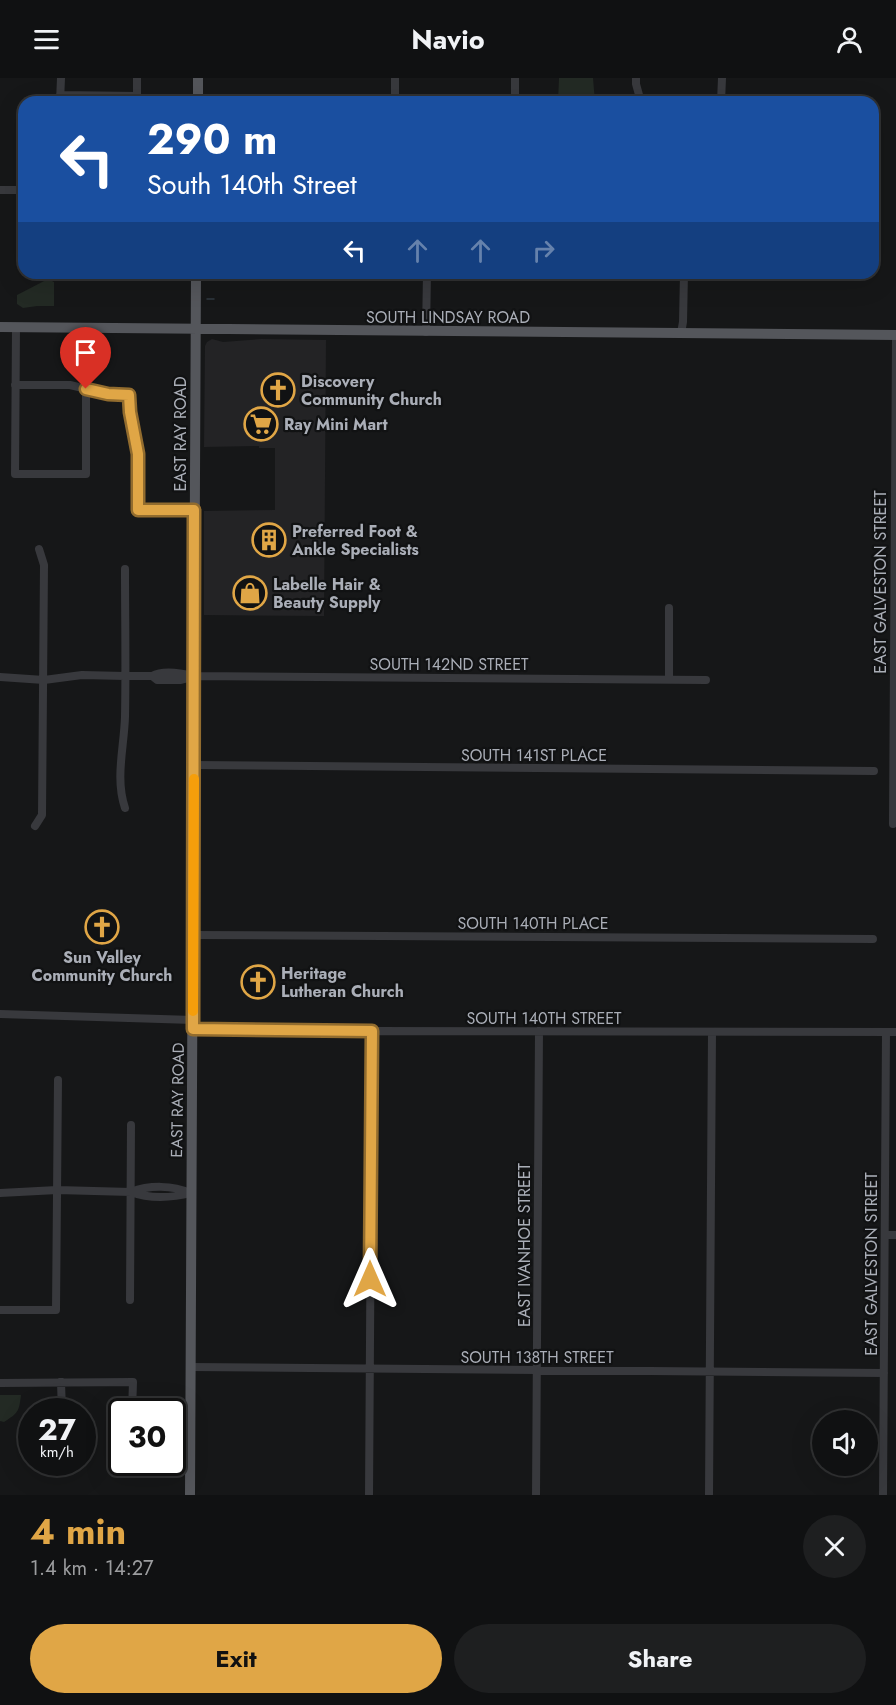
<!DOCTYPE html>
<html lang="en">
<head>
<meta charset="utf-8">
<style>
	:root { --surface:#101112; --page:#1e1f20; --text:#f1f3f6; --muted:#9c9d9f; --line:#303132; --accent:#e0a646 }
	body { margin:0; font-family:Jost,sans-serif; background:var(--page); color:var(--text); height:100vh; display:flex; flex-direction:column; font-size:22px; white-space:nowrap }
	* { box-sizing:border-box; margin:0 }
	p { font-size:20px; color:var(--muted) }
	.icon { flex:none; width:33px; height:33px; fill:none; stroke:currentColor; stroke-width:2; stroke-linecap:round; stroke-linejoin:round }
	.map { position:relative; height:1417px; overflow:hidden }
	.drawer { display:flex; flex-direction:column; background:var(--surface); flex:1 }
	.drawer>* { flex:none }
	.top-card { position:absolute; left:18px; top:18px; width:861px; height:183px; border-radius:18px; box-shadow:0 6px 24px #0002,0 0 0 2px var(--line); background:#1a4fa0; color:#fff; overflow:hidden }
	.tools { position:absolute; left:812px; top:1332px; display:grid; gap:12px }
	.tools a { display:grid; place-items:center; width:66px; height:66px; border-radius:50%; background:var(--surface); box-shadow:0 6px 24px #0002,0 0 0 2px var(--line); font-size:30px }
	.speed { position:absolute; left:18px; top:1320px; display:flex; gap:12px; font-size:30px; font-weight:700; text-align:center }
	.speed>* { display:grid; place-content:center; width:78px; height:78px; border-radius:50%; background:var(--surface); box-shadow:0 6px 24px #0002,0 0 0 2px var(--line); line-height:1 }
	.speed small { font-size:15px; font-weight:400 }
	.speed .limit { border:3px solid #111; border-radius:9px; background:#fff; color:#111 }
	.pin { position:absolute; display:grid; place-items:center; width:51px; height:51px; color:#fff; margin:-62px -26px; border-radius:50% 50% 50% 0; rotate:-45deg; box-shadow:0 0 6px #0007 }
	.pin .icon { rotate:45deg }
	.me { position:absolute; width:66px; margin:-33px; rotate:0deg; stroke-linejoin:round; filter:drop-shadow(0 0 4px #0008) }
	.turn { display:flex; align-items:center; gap:21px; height:126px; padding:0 30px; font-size:27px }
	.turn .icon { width:78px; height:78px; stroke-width:2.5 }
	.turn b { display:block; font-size:42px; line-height:51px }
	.lanes { display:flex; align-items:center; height:57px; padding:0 30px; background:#0003; justify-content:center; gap:30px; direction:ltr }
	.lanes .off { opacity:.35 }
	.round { display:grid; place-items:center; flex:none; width:63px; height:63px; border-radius:32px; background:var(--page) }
	.summary { display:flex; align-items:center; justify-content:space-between; height:102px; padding:0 30px }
	h1 { font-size:36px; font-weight:700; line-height:45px; color:var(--accent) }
	.primary-button { display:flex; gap:12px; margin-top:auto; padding:12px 30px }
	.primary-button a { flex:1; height:69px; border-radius:36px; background:var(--accent); color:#111; font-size:24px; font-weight:700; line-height:69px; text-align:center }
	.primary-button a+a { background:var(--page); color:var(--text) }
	header { display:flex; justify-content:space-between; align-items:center; height:78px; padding:0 30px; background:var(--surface); font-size:27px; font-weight:700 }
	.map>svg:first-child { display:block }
	.built { fill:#232325 }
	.green { fill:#232a24 }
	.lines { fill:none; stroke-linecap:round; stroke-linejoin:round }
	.stream { stroke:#313a40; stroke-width:1.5 }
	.minor { stroke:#38393d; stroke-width:8 }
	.major { stroke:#54565b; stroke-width:10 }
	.route-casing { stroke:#926c2e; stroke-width:15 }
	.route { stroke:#e0a646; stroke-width:10 }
	.slow { stroke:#f59e0b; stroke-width:10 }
	.labels { text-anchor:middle; stroke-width:4.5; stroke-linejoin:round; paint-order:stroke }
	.street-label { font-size:16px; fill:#aaaeb7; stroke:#111213 }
	.poi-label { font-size:16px; font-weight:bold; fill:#aaaeb7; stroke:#111213; text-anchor:start }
</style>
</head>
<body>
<header><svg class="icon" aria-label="menu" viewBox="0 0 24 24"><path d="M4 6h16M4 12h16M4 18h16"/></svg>Navio<svg class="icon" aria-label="person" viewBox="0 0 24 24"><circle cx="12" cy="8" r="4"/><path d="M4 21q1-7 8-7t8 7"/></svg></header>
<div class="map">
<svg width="896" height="1417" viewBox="0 0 896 1417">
	<rect width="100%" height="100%" fill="#161718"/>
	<path class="built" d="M212,261L223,264L261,261L326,262L324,538L204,537V433L275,432V370H259V368L204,369L205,268L207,264Z"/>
	<path class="green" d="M559,0H593L595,24H558Z
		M48,201L54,204V228H37L23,230L17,226V217Z
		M0,1317H21C19,1334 18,1335 4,1344L0,1343Z"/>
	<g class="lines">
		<path class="stream" d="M207,221H214"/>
		<path class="minor" d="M395,0V24
			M636,0V6L641,24
			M60,17L137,18
			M60,24L61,0
			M137,24V0
			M515,24V0
			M721,24L722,0
			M0,112H24
			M16,249L15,396H86V311
			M426,254L427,195
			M681,255L683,244L684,195
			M15,307H70L108,316L129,317L130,334L138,376V432H194
			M125,491C125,540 126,589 125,639C124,670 115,700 125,730
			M669,530V601
			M152,598C163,592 181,595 193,598L706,602
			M0,599L44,602L82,597L125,598H152L157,602H180L192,599
			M194,687L874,693
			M893,746L896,261
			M35,748L42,737L44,487L39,471
			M193,857L873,861
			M0,936L193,942
			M193,951L372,953L896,954
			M131,1114C149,1107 173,1107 190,1115
			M0,1115L57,1112L131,1114C149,1121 172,1120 191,1115
			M885,1157H896
			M130,1222L131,1047
			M0,1232H56L58,1002
			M190,1289L884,1295
			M61,1304L62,1334
			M0,1305L133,1304L132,1334
			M172,1381H190
			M369,1417L372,953
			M536,1417L539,953
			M709,1417L712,954
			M883,1417L886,954"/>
		<path class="major" d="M198,24V0
			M0,249L896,257
			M190,1417L196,195"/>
	</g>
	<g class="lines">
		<defs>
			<path id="route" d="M86,311L108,316L129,317L130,334L138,376V432H194L193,951L372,953L370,1201"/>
		</defs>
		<use href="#route" class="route-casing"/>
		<use href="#route" class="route"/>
		<path class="slow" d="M193,933L194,701"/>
	</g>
	<defs>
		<symbol id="church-ring" viewBox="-11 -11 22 22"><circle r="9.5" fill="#111213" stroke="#e0a646" stroke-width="1.5"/><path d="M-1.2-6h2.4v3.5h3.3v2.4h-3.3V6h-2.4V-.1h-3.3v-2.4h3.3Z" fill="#e0a646"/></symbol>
		<symbol id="supermarket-ring" viewBox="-11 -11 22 22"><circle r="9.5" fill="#111213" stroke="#e0a646" stroke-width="1.5"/><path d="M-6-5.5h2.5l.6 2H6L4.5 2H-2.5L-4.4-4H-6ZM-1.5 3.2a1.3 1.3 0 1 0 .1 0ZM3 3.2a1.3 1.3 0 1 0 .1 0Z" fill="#e0a646"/></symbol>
		<symbol id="building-ring" viewBox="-11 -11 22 22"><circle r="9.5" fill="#111213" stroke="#e0a646" stroke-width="1.5"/><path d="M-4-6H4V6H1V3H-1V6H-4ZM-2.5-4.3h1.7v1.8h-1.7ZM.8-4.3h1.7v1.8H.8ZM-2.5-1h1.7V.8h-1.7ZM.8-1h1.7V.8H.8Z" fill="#e0a646"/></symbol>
		<symbol id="shop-ring" viewBox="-11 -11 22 22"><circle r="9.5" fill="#111213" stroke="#e0a646" stroke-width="1.5"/><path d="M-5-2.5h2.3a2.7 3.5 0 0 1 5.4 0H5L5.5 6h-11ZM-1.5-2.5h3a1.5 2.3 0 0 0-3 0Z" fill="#e0a646"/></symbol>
	</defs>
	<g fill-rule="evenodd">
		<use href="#church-ring" x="259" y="293" width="38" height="38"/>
		<use href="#supermarket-ring" x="242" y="327" width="38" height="38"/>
		<use href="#building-ring" x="250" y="443" width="38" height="38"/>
		<use href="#shop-ring" x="231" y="496" width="38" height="38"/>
		<use href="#church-ring" x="83" y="830" width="38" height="38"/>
		<use href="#church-ring" x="239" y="885" width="38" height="38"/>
	</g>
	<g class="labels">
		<g class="street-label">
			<text x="448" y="245">SOUTH LINDSAY ROAD</text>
			<text transform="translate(180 356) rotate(-90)" y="6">EAST RAY ROAD</text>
			<text transform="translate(880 504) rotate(-90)" y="6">EAST GALVESTON STREET</text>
			<text x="449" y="592">SOUTH 142ND STREET</text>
			<text x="534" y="683">SOUTH 141ST PLACE</text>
			<text x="533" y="851">SOUTH 140TH PLACE</text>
			<text x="544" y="946">SOUTH 140TH STREET</text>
			<text transform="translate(177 1022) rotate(-89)" y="6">EAST RAY ROAD</text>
			<text transform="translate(524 1167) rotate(-90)" y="6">EAST IVANHOE STREET</text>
			<text transform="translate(871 1186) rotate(-90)" y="6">EAST GALVESTON STREET</text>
			<text x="537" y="1285">SOUTH 138TH STREET</text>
		</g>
		<g class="poi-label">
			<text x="301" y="309">Discovery<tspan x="301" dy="18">Community Church</tspan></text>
			<text x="284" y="352">Ray Mini Mart</text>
			<text x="292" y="459">Preferred Foot &amp;<tspan x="292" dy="18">Ankle Specialists</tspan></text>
			<text x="273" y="512">Labelle Hair &amp;<tspan x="273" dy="18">Beauty Supply</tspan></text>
			<text x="102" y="885" text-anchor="middle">Sun Valley<tspan x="102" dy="18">Community Church</tspan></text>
			<text x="281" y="901">Heritage<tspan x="281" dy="18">Lutheran Church</tspan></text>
		</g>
	</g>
</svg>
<div class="tools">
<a><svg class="icon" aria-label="sound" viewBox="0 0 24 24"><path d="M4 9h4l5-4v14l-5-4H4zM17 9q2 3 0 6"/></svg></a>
</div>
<div class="speed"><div>27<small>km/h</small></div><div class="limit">30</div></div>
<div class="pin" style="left:86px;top:311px;background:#d93025"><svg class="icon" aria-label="arrive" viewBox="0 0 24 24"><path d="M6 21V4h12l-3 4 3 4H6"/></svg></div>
<svg class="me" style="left:370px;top:1201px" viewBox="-20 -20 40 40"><path d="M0-17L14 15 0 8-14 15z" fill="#e0a646" stroke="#fff" stroke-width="4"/></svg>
<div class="top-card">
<div class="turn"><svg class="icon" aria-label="left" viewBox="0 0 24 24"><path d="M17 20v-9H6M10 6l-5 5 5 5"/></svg><div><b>290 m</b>South 140th Street</div></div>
<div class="lanes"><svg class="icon" aria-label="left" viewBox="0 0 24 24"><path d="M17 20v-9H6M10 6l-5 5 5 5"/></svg><svg class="icon off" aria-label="ahead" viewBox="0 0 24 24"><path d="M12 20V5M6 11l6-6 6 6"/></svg><svg class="icon off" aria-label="ahead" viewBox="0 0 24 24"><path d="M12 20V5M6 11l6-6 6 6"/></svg><svg class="icon off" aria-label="right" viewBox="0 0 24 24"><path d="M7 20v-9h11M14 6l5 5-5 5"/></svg></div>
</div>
</div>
<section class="drawer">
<div class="summary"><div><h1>4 min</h1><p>1.4 km · 14:27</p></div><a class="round"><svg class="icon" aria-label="close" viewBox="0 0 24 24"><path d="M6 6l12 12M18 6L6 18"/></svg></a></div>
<div class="primary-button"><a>Exit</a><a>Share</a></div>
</section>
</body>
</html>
